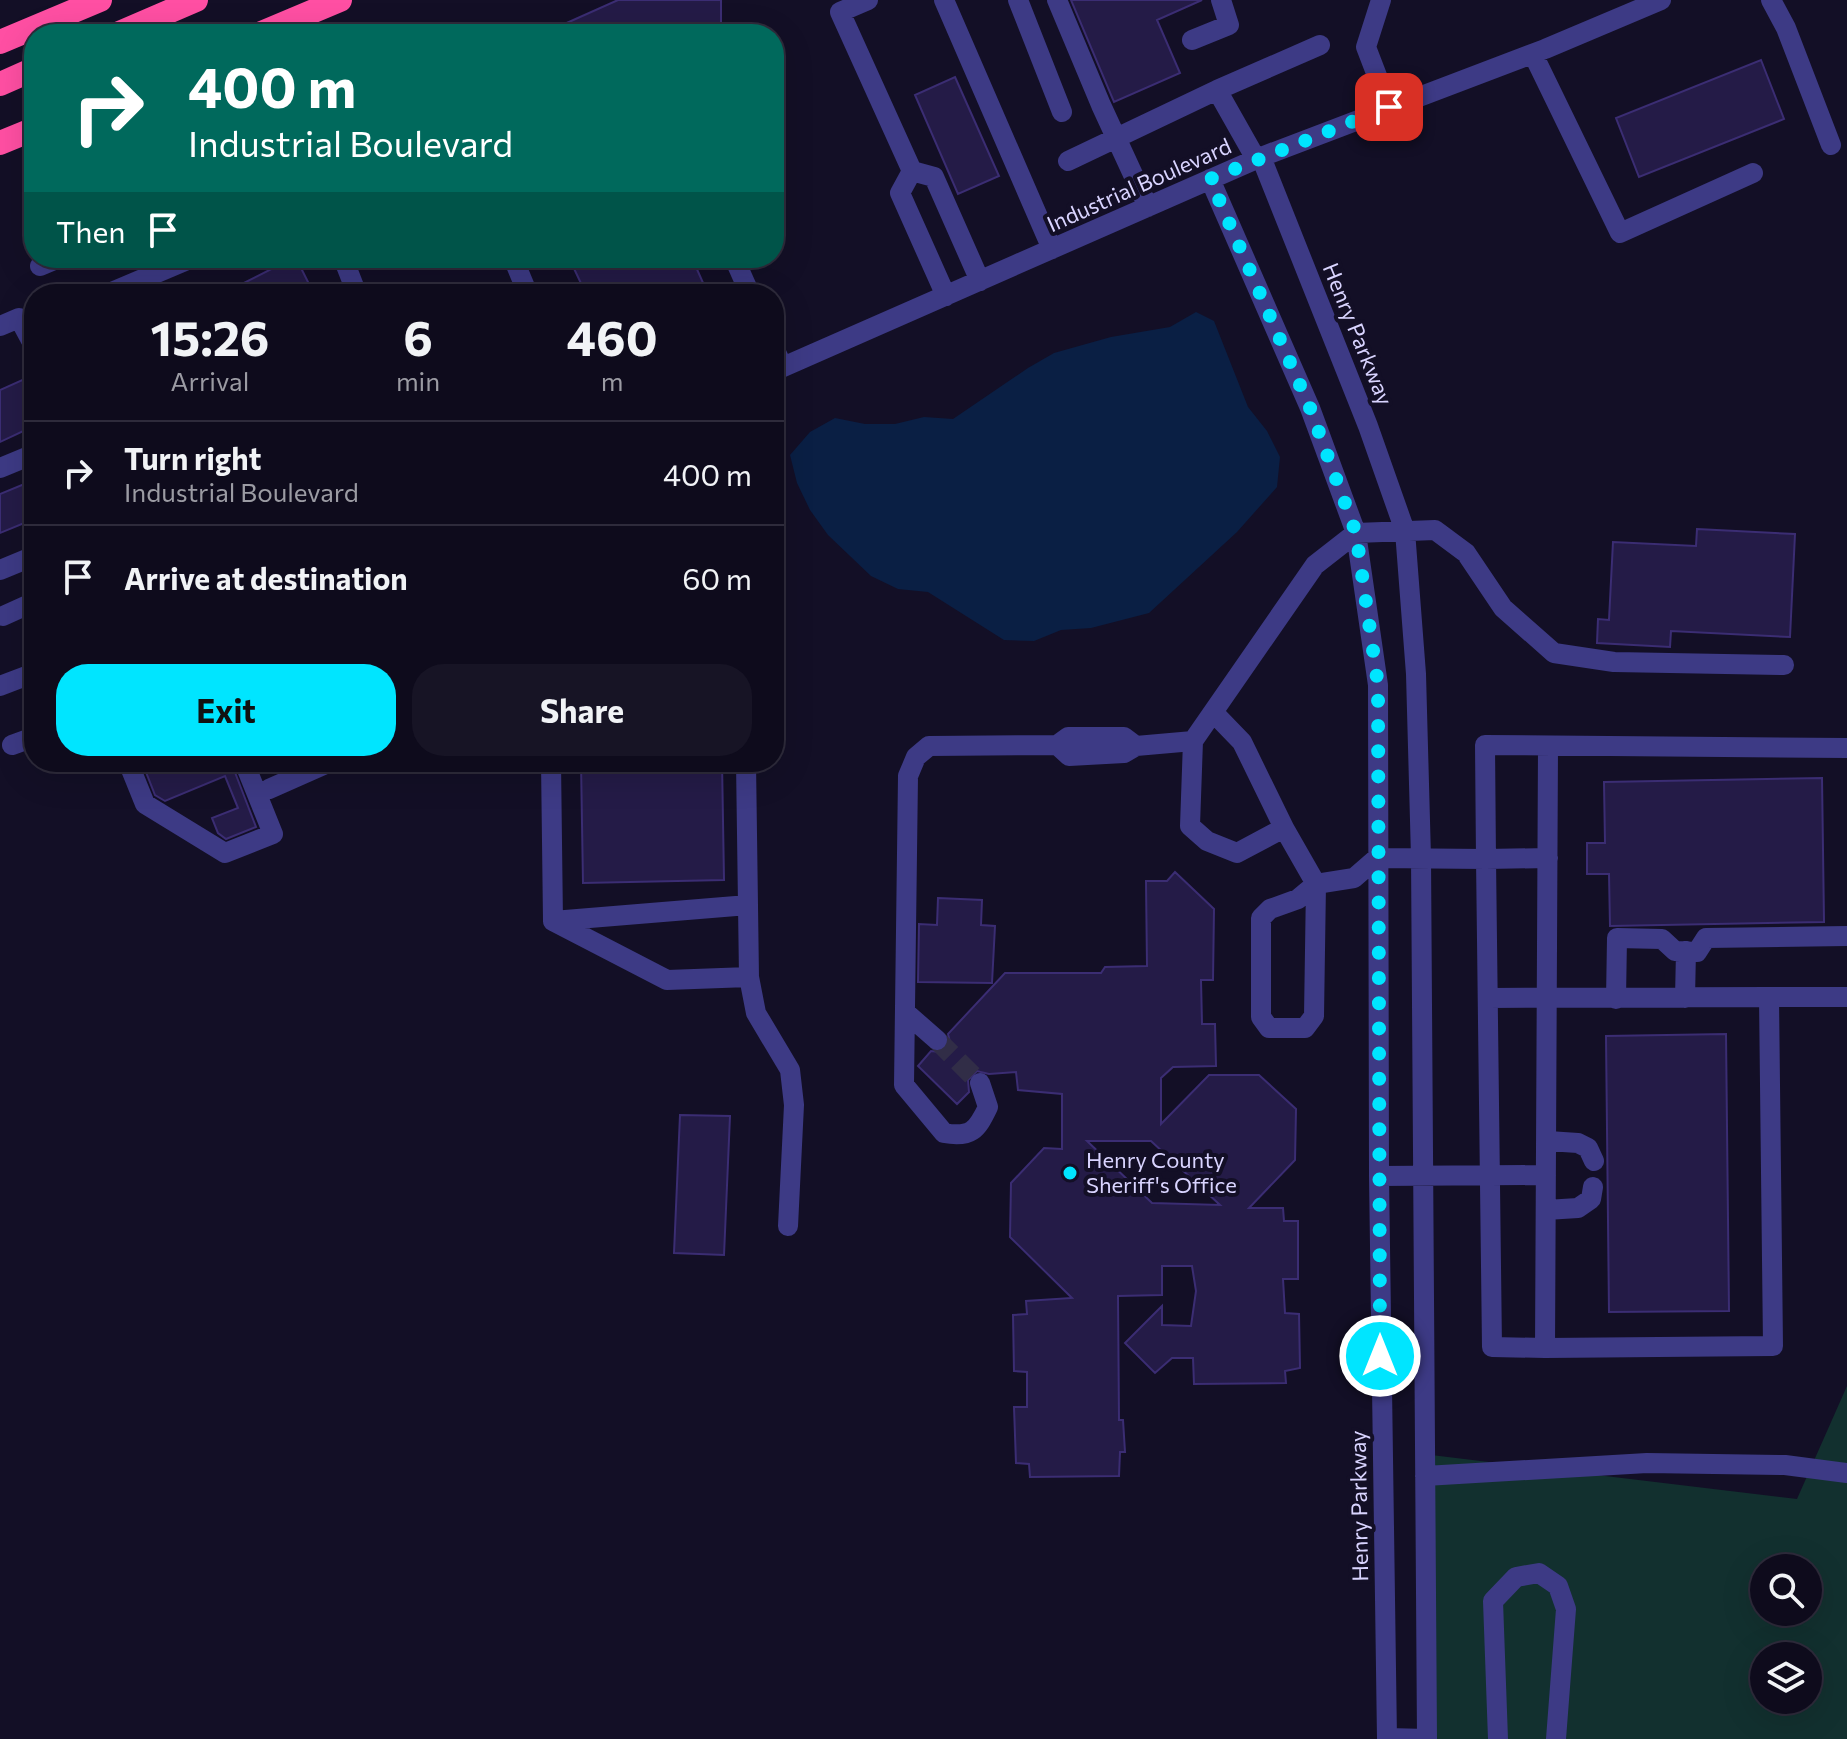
<!DOCTYPE html>
<html lang="en">
<head>
<meta charset="utf-8">
<style>
	:root { --surface:#0e0b1c; --page:#171425; --text:#f1f3f6; --muted:#9b9ba3; --line:#2e2b3b; --accent:#00e5ff }
	body { margin:0; font-family:Commissioner,sans-serif; background:var(--page); color:var(--text); height:100vh; display:flex; flex-direction:column; font-size:30px; white-space:nowrap }
	* { box-sizing:border-box; margin:0 }
	p { font-size:26px; color:var(--muted) }
	.icon { flex:none; width:44px; height:44px; fill:none; stroke:currentColor; stroke-width:2; stroke-linecap:round; stroke-linejoin:round }
	.map { position:relative; flex:1; overflow:hidden }
	.details { position:absolute; left:24px; top:284px; width:760px; height:488px; display:flex; flex-direction:column; background:var(--surface); border-radius:32px; box-shadow:0 8px 32px #0002,0 0 0 2px var(--line) }
	.details>* { flex:none }
	.top-card { position:absolute; left:24px; top:24px; width:760px; height:244px; border-radius:32px; box-shadow:0 8px 32px #0002,0 0 0 2px var(--line); background:#00695c; color:#fff; overflow:hidden }
	.buttons { position:absolute; left:1750px; top:1554px; display:grid; gap:16px }
	.buttons a { display:grid; place-items:center; width:72px; height:72px; border-radius:50%; background:var(--surface); box-shadow:0 8px 32px #0002,0 0 0 2px var(--line); font-size:40px }
	.pin { position:absolute; display:grid; place-items:center; width:68px; height:68px; color:#fff; margin:-34px; border-radius:16px; box-shadow:0 4px 12px #0006 }
	.me { position:absolute; width:88px; margin:-44px; rotate:0deg; stroke-linejoin:round; filter:drop-shadow(0 0 6px #0008) }
	.turn { display:flex; align-items:center; gap:28px; height:168px; padding:0 32px; font-size:36px }
	.turn .icon { width:104px; height:104px; stroke-width:2.5 }
	.turn b { display:block; font-size:56px; line-height:68px }
	.then { display:flex; align-items:center; height:76px; padding:0 32px; background:#0003; gap:16px; font-size:30px }
	.eta { display:flex; justify-content:space-evenly; align-items:center; height:136px; text-align:center }
	.eta b { font-size:48px; font-weight:700; line-height:56px }
	.cta { display:flex; gap:16px; margin-top:auto; padding:16px 32px }
	.cta a { flex:1; height:92px; border-radius:32px; background:var(--accent); color:#111; font-size:32px; font-weight:700; line-height:92px; text-align:center }
	.cta a+a { background:var(--page); color:var(--text) }
	ul { padding:0; list-style:none }
	li { display:flex; align-items:center; gap:24px; height:104px; padding:0 32px; border-top:2px solid var(--line) }
	li div { flex:1 }
	li b { display:block; font-size:30px }
	li em { font-style:normal }
	.map>svg:first-child { display:block }
	.green { fill:#12302f; fill-rule:evenodd }
	.water { fill:#0a1f44 }
	.building { fill:#241b47; stroke:#3b2d73; stroke-width:2; fill-rule:evenodd }
	.lines { fill:none; stroke-linecap:round; stroke-linejoin:round }
	.minor-tunnel { stroke:#312d47; stroke-width:20; stroke-dasharray:20 10; stroke-linecap:butt }
	.minor { stroke:#3d3a85; stroke-width:20 }
	.highway { stroke:#ff4fa3; stroke-width:24 }
	.route { stroke:#00e5ff; stroke-width:14; stroke-dasharray:0 25.2 }
	.poi-dot { fill:#00e5ff; stroke:#130f26; stroke-width:3 }
	.labels { text-anchor:middle; stroke-width:8; stroke-linejoin:round; paint-order:stroke }
	.street-label { font-size:22px; fill:#d9d4ff; stroke:#130f26 }
	.poi-label { font-size:22px; fill:#d9d4ff; stroke:#130f26; text-anchor:start }
</style>
</head>
<body>
<div class="map">
<svg width="1847" height="1739" viewBox="0 0 1847 1739">
	<rect width="100%" height="100%" fill="#130f26"/>
	<path class="green" d="M1847,1386V1739H1422L1423,1454L1797,1499ZM1764,1568H1808V1612H1764ZM1764,1656H1808V1700H1764Z"/>
	<path class="water" d="M1196,312L1214,321L1248,407L1267,431L1280,457L1277,487L1237,532L1149,613L1091,628L1061,630L1034,641L1004,640L928,592L898,589L871,576L828,535L810,510L797,483L790,455L810,432L835,418L865,424H895L924,417L953,419L1028,368L1054,353L1111,337L1170,327Z"/>
	<path class="building" d="M618,0H721V34H542Z
		M1071,0H1202L1157,20L1180,73L1114,102Z
		M1761,60L1784,119L1639,177L1616,118Z
		M955,77L999,176L958,194L915,95Z
		M293,258H296L314,294H222Z
		M569,258H692L708,294H586Z
		M29,377L34,387V426L0,442V390Z
		M34,480V519L0,533V494Z
		M1697,529L1795,534L1790,637L1671,631L1670,647L1597,643L1598,619L1609,620L1613,542L1696,546Z
		M142,762H231L256,827L226,839L218,833L212,818L238,808L225,776L165,801L155,795Z
		M581,762H722L724,880L583,883Z
		M1822,778L1824,922L1610,926L1609,874H1587V843H1605L1604,782Z
		M1175,872L1214,909L1213,980H1201L1202,1024H1215L1216,1066L1173,1067L1161,1078V1124L1209,1075H1259L1296,1109L1295,1160L1249,1208H1283L1284,1221H1298V1279H1283L1285,1313L1299,1314L1300,1368L1285,1371L1286,1383L1194,1384L1193,1358H1172L1155,1373L1125,1343L1162,1306V1325L1191,1326L1196,1291L1192,1266H1162V1295L1118,1296L1119,1420H1123L1125,1452H1120L1119,1476L1030,1477L1029,1464L1016,1463L1014,1407H1027V1372L1014,1371L1013,1315L1027,1314L1026,1301L1072,1298L1010,1237L1011,1183L1044,1148L1062,1149V1094L1018,1090L1016,1072L989,1074L977,1071L968,1080L969,1092L957,1104L918,1066L931,1051L940,1052L946,1049L950,1042L948,1034L1005,973H1101L1105,967L1147,966L1146,881H1167ZM1087,1141H1151L1220,1205L1152,1203Z
		M938,898L982,900L981,925L995,926L992,983L918,982L919,924L937,925Z
		M1726,1034L1729,1311L1609,1312L1606,1036Z
		M680,1115L730,1116L724,1255L674,1253Z"/>
	<g class="lines">
		<path class="minor-tunnel" d="M937,1040L980,1083"/>
		<path class="minor" d="M868,0L840,12L912,171L900,193L946,296
			M944,0L1052,249
			M1018,0L1062,112
			M1057,0L1101,105L1148,207
			M1381,0L1366,47L1389,107
			M1771,0L1786,28L1831,145
			M1192,40L1229,25L1221,0
			M1533,54L1620,233L1753,173
			M1217,90L1256,159
			M1261,157L1368,426L1405,531L1416,674L1421,857L1427,1739
			M1068,161L1217,90L1320,45
			M912,171L934,177L980,281
			M1210,179L1310,408L1356,533L1378,685L1379,1176L1387,1739
			M343,258L357,294
			M513,258L528,294
			M734,258L750,294
			M40,266L59,258
			M107,294L192,258
			M0,326L19,318L34,346
			M774,348L783,367
			M774,371L1261,157L1545,49L1661,0
			M0,468L34,454
			M0,570L34,556
			M3,616L34,602
			M1784,665L1614,662L1554,653L1503,608L1466,553L1435,530L1356,533L1315,565L1193,741L1190,826L1207,841L1237,853L1284,828L1316,884L1354,878L1377,858L1486,859L1485,745L1847,748
			M0,686L34,673
			M1213,712L1242,742L1284,828
			M12,745L34,737
			M1136,746L1124,737H1068L1057,745L1069,756L1124,753L1136,746L1193,741
			M128,762L145,804L225,853L273,834L244,762
			M551,762L553,921L667,980L749,977L746,762
			M269,789L330,762
			M1548,858L1486,859L1492,1347L1545,1348L1548,747
			M1316,884L1314,1016L1305,1028H1269L1261,1017V918L1270,909L1298,899Z
			M553,921L748,905
			M749,977L756,1013L790,1070L794,1105L788,1226
			M1769,997H1847
			M1488,998L1769,997L1773,1346L1545,1348
			M1685,998L1686,951
			M1616,999L1617,938L1662,939L1675,951L1697,952L1706,938L1847,936
			M905,1012L937,1040
			M980,1083L988,1107C977,1130 971,1138 944,1133L904,1085L908,776L916,757L929,746L1057,745
			M1548,1141L1578,1143L1588,1148L1594,1161
			M1379,1176L1546,1175
			M1546,1210L1578,1208L1591,1199L1593,1187
			M1425,1476L1647,1463L1785,1465L1847,1473
			M1387,1738L1427,1739
			M1498,1739L1493,1601L1516,1577L1539,1573L1558,1586L1566,1609L1556,1739"/>
		<path class="highway" d="M117,34L196,0
			M259,34L340,0
			M0,42L100,0
			M0,84L34,69
			M0,143L34,129"/>
	</g>
	<g class="lines">
		<path class="route" d="M1380,1356L1378,685L1356,533L1310,408L1210,179L1389,107"/>
	</g>
	<circle class="poi-dot" cx="1070" cy="1173" r="8"/>
	<g class="labels">
		<g class="street-label">
			<text transform="translate(1139 185) rotate(-24)" y="8">Industrial Boulevard</text>
			<text transform="translate(1358 334) rotate(68)" y="8">Henry Parkway</text>
			<text transform="translate(1359 1506) rotate(-91)" y="8">Henry Parkway</text>
		</g>
		<g class="poi-label">
			<text x="1086" y="1168">Henry County<tspan x="1086" dy="25">Sheriff's Office</tspan></text>
		</g>
	</g>
</svg>
<div class="buttons">
<a><svg class="icon" aria-label="search" viewBox="0 0 24 24"><circle cx="10" cy="10" r="6"/><path d="M15 15l6 6"/></svg></a>
<a><svg class="icon" aria-label="layers" viewBox="0 0 24 24"><path d="M12 4l9 5-9 5-9-5zM3 14l9 5 9-5"/></svg></a>
</div>
<div class="pin" style="left:1389px;top:107px;background:#d93025"><svg class="icon" aria-label="arrive" viewBox="0 0 24 24"><path d="M6 21V4h12l-3 4 3 4H6"/></svg></div>
<svg class="me" style="left:1380px;top:1356px" viewBox="-20 -20 40 40"><circle r="17" fill="#00e5ff" stroke="#fff" stroke-width="3"/><path d="M0-11L8 9 0 5-8 9z" fill="#fff"/></svg>
<div class="top-card">
<div class="turn"><svg class="icon" aria-label="right" viewBox="0 0 24 24"><path d="M7 20v-9h11M14 6l5 5-5 5"/></svg><div><b>400 m</b>Industrial Boulevard</div></div>
<div class="then">Then<svg class="icon" aria-label="arrive" viewBox="0 0 24 24"><path d="M6 21V4h12l-3 4 3 4H6"/></svg></div>
</div>
<section class="details">
<div class="eta">
<div><b>15:26</b><p>Arrival</p></div>
<div><b>6</b><p>min</p></div>
<div><b>460</b><p>m</p></div>
</div>
<ul>
<li><svg class="icon" aria-label="right" viewBox="0 0 24 24"><path d="M7 20v-9h11M14 6l5 5-5 5"/></svg><div><b>Turn right</b><p>Industrial Boulevard</p></div><em>400 m</em></li>
<li><svg class="icon" aria-label="arrive" viewBox="0 0 24 24"><path d="M6 21V4h12l-3 4 3 4H6"/></svg><div><b>Arrive at destination</b></div><em>60 m</em></li>
</ul>
<div class="cta"><a>Exit</a><a>Share</a></div>
</section>
</div>
</body>
</html>
